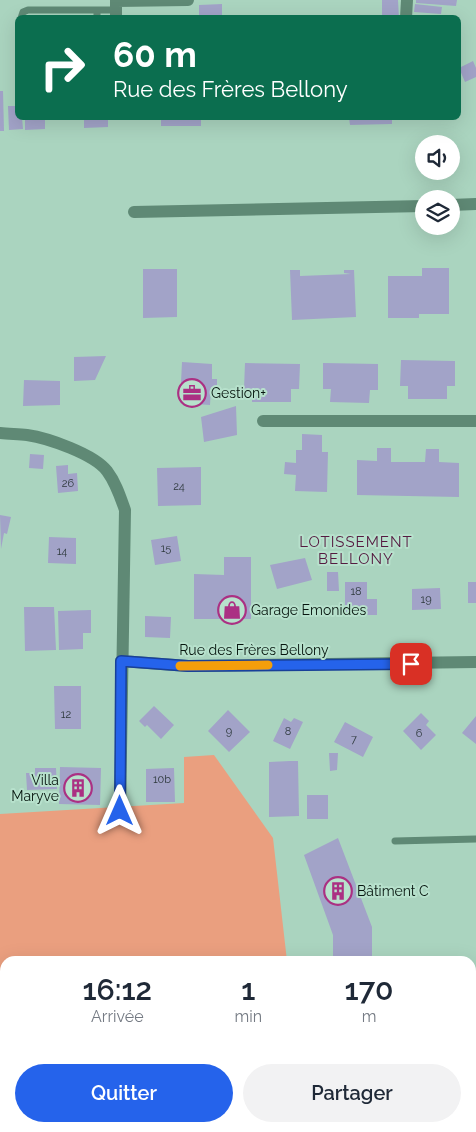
<!DOCTYPE html>
<html lang="fr">
<head>
<meta charset="utf-8">
<style>
	:root { --surface:#fff; --page:#f2f2f3; --text:#1f2937; --muted:#747a83; --accent:#2563eb }
	body { margin:0; font-family:Raleway,sans-serif; background:var(--page); color:var(--text); height:100vh; display:flex; flex-direction:column; font-size:19px; white-space:nowrap }
	* { box-sizing:border-box; margin:0 }
	p { font-size:16px; color:var(--muted) }
	.icon { flex:none; width:28px; height:28px; fill:none; stroke:currentColor; stroke-width:2; stroke-linecap:round; stroke-linejoin:round }
	.map { position:relative; flex:1; overflow:hidden }
	.details { position:absolute; left:0px; top:956px; width:476px; height:176px; display:flex; flex-direction:column; background:var(--surface); border-radius:15px 15px 0 0; box-shadow:0 5px 20px #0002 }
	.details>* { flex:none }
	.top-card { position:absolute; left:15px; top:15px; width:446px; height:105px; border-radius:8px; box-shadow:0 5px 20px #0002; background:#0b6e4f; color:#fff; overflow:hidden }
	.tools { position:absolute; left:415px; top:135px; display:grid; gap:10px }
	.tools a { display:grid; place-items:center; width:45px; height:45px; border-radius:50%; background:var(--surface); box-shadow:0 5px 20px #0002; font-size:25px }
	.pin { position:absolute; display:grid; place-items:center; width:42px; height:42px; color:#fff; margin:-21px; border-radius:10px; box-shadow:0 2px 8px #0006 }
	.me { position:absolute; width:55px; margin:-28px; rotate:0deg; stroke-linejoin:round; filter:drop-shadow(0 0 4px #0008) }
	.turn { display:flex; align-items:center; gap:18px; height:105px; padding:0 15px; font-size:22px }
	.turn .icon { width:65px; height:65px; stroke-width:2.5 }
	.turn b { display:block; font-size:35px; line-height:42px }
	.eta { display:flex; justify-content:space-evenly; align-items:center; height:85px; text-align:center }
	.eta b { font-size:30px; font-weight:600; line-height:35px }
	.action { display:flex; gap:10px; margin-top:auto; padding:10px 15px }
	.action a { flex:1; height:58px; border-radius:30px; background:var(--accent); color:#fff; font-size:20px; font-weight:600; line-height:58px; text-align:center }
	.action a+a { background:var(--page); color:var(--text) }
	.map>svg:first-child { display:block }
	.green { fill:#ea9f7f }
	.building { fill:#a2a3c8 }
	.lines { fill:none; stroke-linecap:round; stroke-linejoin:round }
	.service { stroke:#5f8975; stroke-width:7 }
	.minor { stroke:#5f8975; stroke-width:12 }
	.route-casing { stroke:#184099; stroke-width:12 }
	.route { stroke:#2563eb; stroke-width:9 }
	.slow { stroke:#f59e0b; stroke-width:9 }
	.labels { text-anchor:middle; stroke-width:4; stroke-linejoin:round; paint-order:stroke }
	.number-label { font-size:11px; fill:#2e393d }
	.poi-label { font-size:14px; fill:#07160f; stroke:#b7e1cc; text-anchor:start }
	.street-label { font-size:14px; fill:#07160f; stroke:#b7e1cc }
	.neighbourhood-label { font-size:15px; letter-spacing:1px; fill:#551a40; stroke:#b7e1cc }
</style>
</head>
<body>
<div class="map">
<svg width="476" height="1132" viewBox="0 0 476 1132">
	<rect width="100%" height="100%" fill="#aad4bf"/>
	<path class="green" d="M214,755L273,838L287,961H5V1128H224L193,1132H0V814L184,803V757Z
		M250,1128H458L460,1132H252Z"/>
	<path class="building" d="M382,0H398L399,18H382Z
		M416,0H457L456,6L416,3Z
		M222,4V18H199V5Z
		M415,4L442,7L441,14L414,12Z
		M473,61L476,68V77L465,82L459,68Z
		M0,91H3L4,131H0Z
		M8,106H18V118H22L23,129L9,130Z
		M25,118H45V129L25,130Z
		M84,118H108V127L84,128Z
		M161,118H201V126H161Z
		M349,118H385L392,119V124L350,125Z
		M422,268H449V314H419V318H388V276H422Z
		M143,269H177V317L143,318Z
		M290,270H300V276L351,274L344,273V270H354L356,317L292,320Z
		M106,356L95,380L74,381V357Z
		M401,360L455,361V386H447V399H408V386H400Z
		M182,362L212,364V379H217V387H211L210,405L180,403Z
		M245,363L300,364L299,389H291V402H252V389H244Z
		M323,363L378,364V390H370L369,403L330,402L331,389H323Z
		M24,380L60,381V405L23,406Z
		M236,406L237,435L204,442L201,417Z
		M302,434L322,435V452H328L327,492L295,491L296,475L284,474L285,462L296,463V450H302Z
		M377,448H391V462H425L426,449H439V462L459,463V497L357,495V460L377,461Z
		M30,454L44,455L43,469L29,468Z
		M68,465V474L77,473L78,491L58,493L56,466Z
		M201,467V505L158,506L157,468Z
		M0,515L11,517L7,534L4,533L1,549Z
		M177,536L181,561L155,565L151,540Z
		M49,537L76,538V564L48,563Z
		M224,557H251V619H194V574L224,575Z
		M305,558L312,580L277,589L270,565Z
		M327,572H338L339,591H327Z
		M345,582H367V599H377V615H345Z
		M468,582H476V603H468Z
		M440,588L441,609L412,610V589Z
		M24,607H54L56,650L25,651Z
		M91,610V633H83V649L59,650L58,611Z
		M145,616L171,617L170,638L145,637Z
		M54,686H81V729H55Z
		M154,706L174,725L161,739L147,725L145,727L139,721Z
		M228,710L250,732L229,752L208,731Z
		M421,713L429,721L426,725L436,735L421,750L403,731Z
		M476,716V744L462,733Z
		M284,718L291,722L294,718L303,722L290,749L273,741Z
		M345,722L373,737L363,757L334,742Z
		M329,753H338L337,770L330,771Z
		M290,761H298L299,816L269,817V762Z
		M60,767L101,768L100,805L59,804Z
		M35,768H56L57,789L27,790L26,773H35Z
		M174,768L175,802H146V769Z
		M307,795H328V819H307Z
		M338,838L372,927V961H333V935L304,855Z
		M476,1049V1066L471,1067V1050Z"/>
	<g class="lines">
		<path class="service" d="M21,18L23,12L28,10H116
			M97,18V10
			M395,841L476,839"/>
		<path class="minor" d="M116,1L188,0
			M116,18V0
			M406,18L407,0
			M451,205L476,204
			M134,212L424,206
			M263,421H476
			M0,433C9,434 18,434 27,435C48,438 94,454 107,471C116,483 120,496 125,510L120,811
			M121,661L188,666L476,662"/>
	</g>
	<g class="lines">
		<defs>
			<path id="route" d="M120,811L121,661L188,666L411,664"/>
		</defs>
		<use href="#route" class="route-casing"/>
		<use href="#route" class="route"/>
		<path class="slow" d="M180,666L268,665"/>
	</g>
	<defs>
		<symbol id="office-ring" viewBox="-11 -11 22 22"><circle r="9.5" fill="#b7e1cc" stroke="#ab3083" stroke-width="1.5"/><path d="M-6-3h4V-5.5h4V-3h4V5H-6ZM-1-4.5V-3h2v-1.5ZM-6 0V1H6V0Z" fill="#ab3083"/></symbol>
		<symbol id="shop-ring" viewBox="-11 -11 22 22"><circle r="9.5" fill="#b7e1cc" stroke="#ab3083" stroke-width="1.5"/><path d="M-5-2.5h2.3a2.7 3.5 0 0 1 5.4 0H5L5.5 6h-11ZM-1.5-2.5h3a1.5 2.3 0 0 0-3 0Z" fill="#ab3083"/></symbol>
		<symbol id="building-ring" viewBox="-11 -11 22 22"><circle r="9.5" fill="#b7e1cc" stroke="#ab3083" stroke-width="1.5"/><path d="M-4-6H4V6H1V3H-1V6H-4ZM-2.5-4.3h1.7v1.8h-1.7ZM.8-4.3h1.7v1.8H.8ZM-2.5-1h1.7V.8h-1.7ZM.8-1h1.7V.8H.8Z" fill="#ab3083"/></symbol>
	</defs>
	<g fill-rule="evenodd">
		<use href="#office-ring" x="176" y="377" width="32" height="32"/>
		<use href="#shop-ring" x="216" y="594" width="32" height="32"/>
		<use href="#building-ring" x="62" y="772" width="32" height="32"/>
		<use href="#building-ring" x="322" y="875" width="32" height="32"/>
	</g>
	<g class="labels">
		<g class="number-label">
			<text x="68" y="487">26</text>
			<text x="179" y="490">24</text>
			<text x="166" y="552">15</text>
			<text x="62" y="555">14</text>
			<text x="356" y="595">18</text>
			<text x="426" y="603">19</text>
			<text x="66" y="718">12</text>
			<text x="229" y="735">9</text>
			<text x="288" y="735">8</text>
			<text x="419" y="737">6</text>
			<text x="354" y="743">7</text>
			<text x="162" y="783">10b</text>
		</g>
		<g class="poi-label">
			<text x="211" y="398">Gestion+</text>
			<text x="251" y="615">Garage Emonides</text>
			<text x="59" y="785" text-anchor="end">Villa<tspan x="59" dy="16">Maryve</tspan></text>
			<text x="357" y="896">Bâtiment C</text>
		</g>
		<g class="street-label">
			<text x="254" y="655">Rue des Frères Bellony</text>
		</g>
		<g class="neighbourhood-label">
			<text x="356" y="547">LOTISSEMENT<tspan x="356" dy="17">BELLONY</tspan></text>
		</g>
	</g>
</svg>
<div class="tools">
<a><svg class="icon" aria-label="sound" viewBox="0 0 24 24"><path d="M4 9h4l5-4v14l-5-4H4zM17 9q2 3 0 6"/></svg></a>
<a><svg class="icon" aria-label="layers" viewBox="0 0 24 24"><path d="M12 4l9 5-9 5-9-5zM3 14l9 5 9-5"/></svg></a>
</div>
<div class="pin" style="left:411px;top:664px;background:#d93025"><svg class="icon" aria-label="arrive" viewBox="0 0 24 24"><path d="M6 21V4h12l-3 4 3 4H6"/></svg></div>
<svg class="me" style="left:120px;top:811px" viewBox="-20 -20 40 40"><path d="M0-17L14 15 0 8-14 15z" fill="#2563eb" stroke="#fff" stroke-width="4"/></svg>
<div class="top-card">
<div class="turn"><svg class="icon" aria-label="right" viewBox="0 0 24 24"><path d="M7 20v-9h11M14 6l5 5-5 5"/></svg><div><b>60 m</b>Rue des Frères Bellony</div></div>
</div>
<section class="details">
<div class="eta">
<div><b>16:12</b><p>Arrivée</p></div>
<div><b>1</b><p>min</p></div>
<div><b>170</b><p>m</p></div>
</div>
<div class="action"><a>Quitter</a><a>Partager</a></div>
</section>
</div>
</body>
</html>
